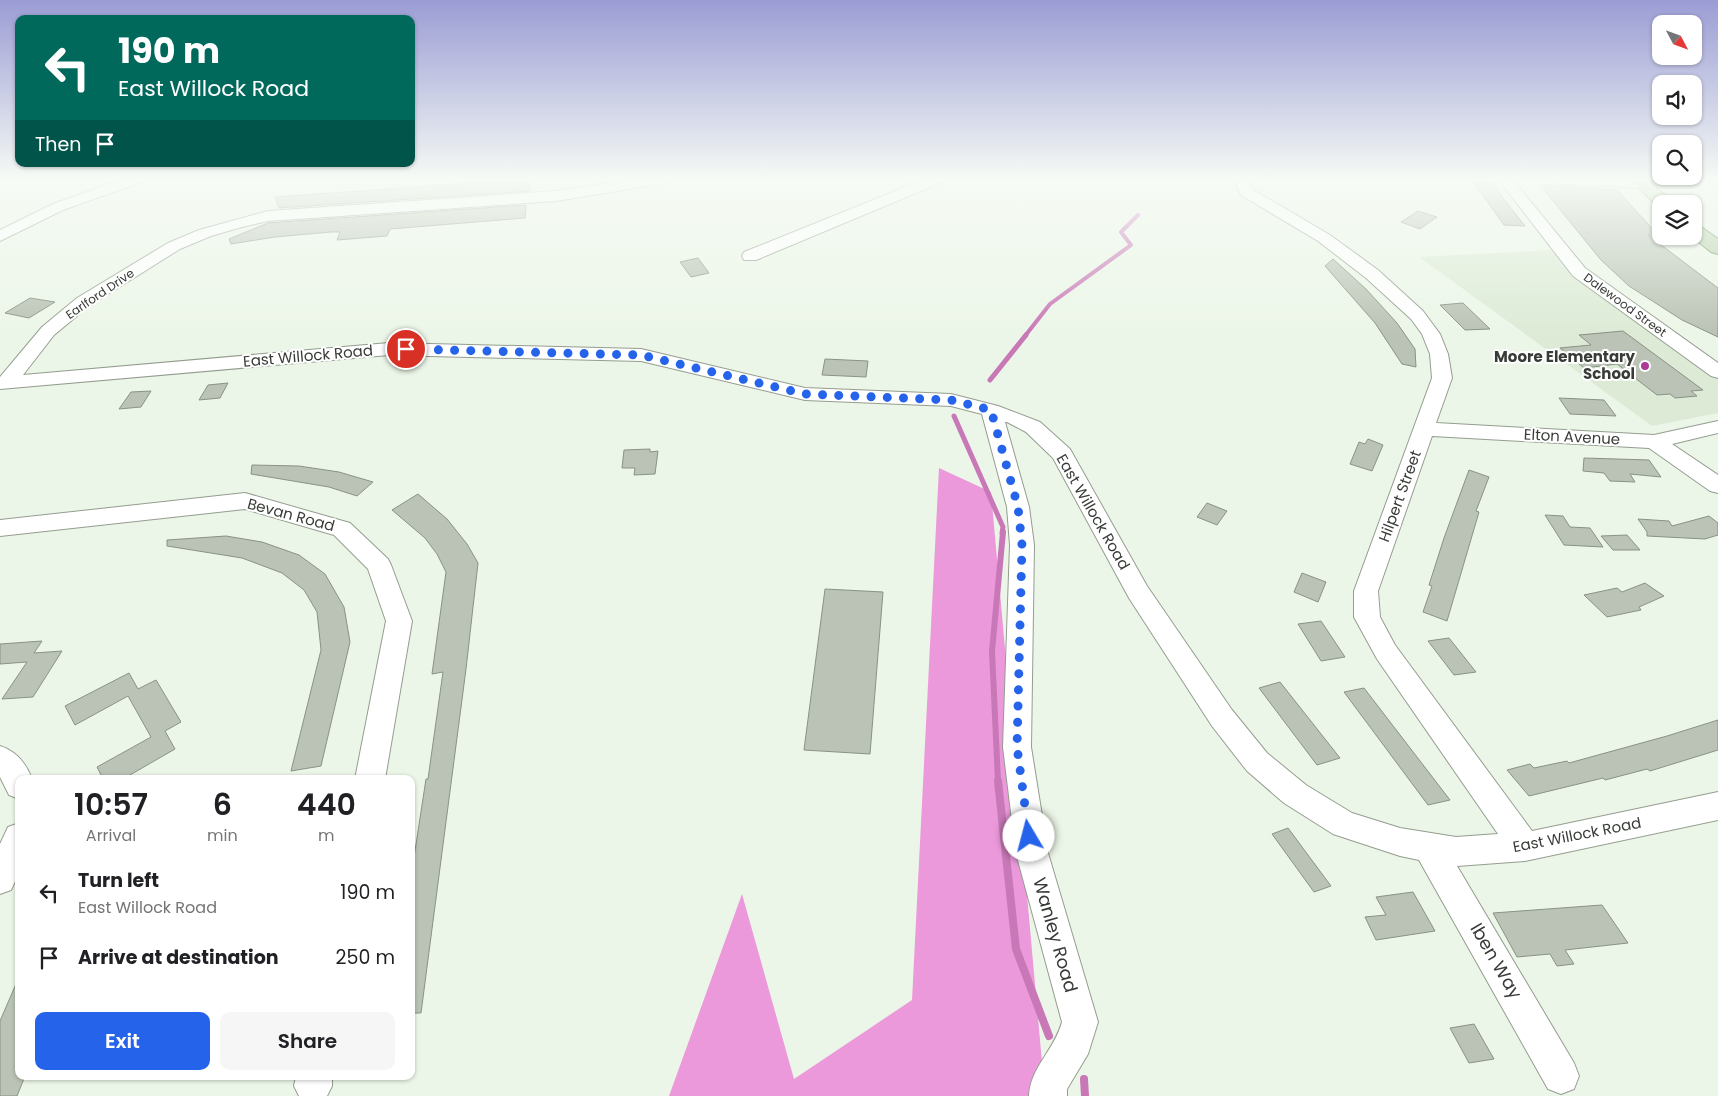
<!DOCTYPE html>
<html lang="en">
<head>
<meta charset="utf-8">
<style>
	:root { --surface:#fff; --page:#f6f6f6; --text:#202124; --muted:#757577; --accent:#2563eb }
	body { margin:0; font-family:Poppins,sans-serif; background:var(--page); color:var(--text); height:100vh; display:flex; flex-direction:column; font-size:19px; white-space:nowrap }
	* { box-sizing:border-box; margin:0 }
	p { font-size:16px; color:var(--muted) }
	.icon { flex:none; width:28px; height:28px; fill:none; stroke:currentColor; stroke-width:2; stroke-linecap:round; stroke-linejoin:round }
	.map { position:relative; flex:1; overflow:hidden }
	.side { position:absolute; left:15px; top:775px; width:400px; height:305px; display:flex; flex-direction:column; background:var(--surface); border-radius:10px; box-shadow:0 1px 4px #0004 }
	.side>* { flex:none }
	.guide { position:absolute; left:15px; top:15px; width:400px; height:152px; border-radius:10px; box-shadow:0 1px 4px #0004; background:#00695c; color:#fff; overflow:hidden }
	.needle { width:32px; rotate:131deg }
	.fabs { position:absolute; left:1652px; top:15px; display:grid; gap:10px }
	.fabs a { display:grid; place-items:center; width:50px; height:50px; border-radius:10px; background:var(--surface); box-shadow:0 1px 4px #0004; font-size:25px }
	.pin { position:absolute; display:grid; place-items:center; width:42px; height:42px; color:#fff; margin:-21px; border:2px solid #fff; border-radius:50%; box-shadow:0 1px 5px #0007 }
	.me { position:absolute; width:55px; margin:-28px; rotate:352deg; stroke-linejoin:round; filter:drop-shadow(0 0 4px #0008) }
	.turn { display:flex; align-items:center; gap:18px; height:105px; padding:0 20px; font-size:22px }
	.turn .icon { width:65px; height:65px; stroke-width:2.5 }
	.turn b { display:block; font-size:35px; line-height:42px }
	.then { display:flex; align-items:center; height:48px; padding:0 20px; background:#0003; gap:10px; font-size:19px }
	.eta { display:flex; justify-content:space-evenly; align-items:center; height:85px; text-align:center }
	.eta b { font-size:30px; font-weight:600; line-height:35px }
	.primary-button { display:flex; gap:10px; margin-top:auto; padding:10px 20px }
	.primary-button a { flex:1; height:58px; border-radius:10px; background:var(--accent); color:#fff; font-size:20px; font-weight:600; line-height:58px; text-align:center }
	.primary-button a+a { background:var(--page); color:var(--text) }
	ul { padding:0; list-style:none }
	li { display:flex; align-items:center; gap:15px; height:65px; padding:0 20px }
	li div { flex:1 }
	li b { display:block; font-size:19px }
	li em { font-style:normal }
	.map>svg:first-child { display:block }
	.built { fill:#ddebd6 }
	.forest { fill:#eb99da }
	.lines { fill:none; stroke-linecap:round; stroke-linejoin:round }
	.stream-far3 { stroke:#c878b7; stroke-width:4 }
	.stream-far2 { stroke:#c878b7; stroke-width:5 }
	.stream-far1 { stroke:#c878b7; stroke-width:6 }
	.stream { stroke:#c878b7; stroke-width:8 }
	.building { fill:#bac3b5; stroke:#899285 }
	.minor-casing { stroke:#949d8f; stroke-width:2 }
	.major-casing { stroke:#6a8959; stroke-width:2 }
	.minor { fill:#fff; fill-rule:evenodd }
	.major { fill:#b6d1a7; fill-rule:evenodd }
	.route { stroke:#2563eb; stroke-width:9; stroke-dasharray:0 16.2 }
	.poi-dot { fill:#a93a97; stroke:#fff; stroke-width:2 }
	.labels { text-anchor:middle; stroke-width:4; stroke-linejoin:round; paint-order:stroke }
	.far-street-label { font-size:12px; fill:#383c37; stroke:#fff }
	.street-label { font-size:15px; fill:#383c37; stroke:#fff }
	.poi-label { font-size:15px; font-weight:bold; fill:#383c37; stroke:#fff; text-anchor:end }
	.near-street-label { font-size:18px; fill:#383c37; stroke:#fff }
</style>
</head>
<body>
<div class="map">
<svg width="1718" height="1096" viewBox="0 0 1718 1096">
	<rect width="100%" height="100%" fill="#ecf6e8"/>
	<path class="built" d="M1553,250L1572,273L1718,379V413L1652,426L1419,257Z"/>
	<path class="forest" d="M939,468L991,492L1045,1096H669L742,894L794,1079L912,1000Z"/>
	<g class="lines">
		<path class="stream-far3" d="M1025,336L1050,304L1131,245L1121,232L1138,215"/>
		<path class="stream-far2" d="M990,380L1026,335
			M954,416L1003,527L1002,533"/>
		<path class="stream-far1" d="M998,782L992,651L1003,532"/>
		<path class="stream" d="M998,781L1016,949L1049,1036
			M1084,1079L1085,1096"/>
	</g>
	<path class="building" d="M515,180H530L529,191L279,208L275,197Z
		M1472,180H1489L1525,226L1504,225Z
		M1540,185L1617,190L1658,235H1648L1718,288V337L1682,320L1629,286L1601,260Z
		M526,205L525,218L390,229L387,236L337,240L340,232H331L275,237L231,244L229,239L268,223Z
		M1418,211L1437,217L1420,229L1401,222Z
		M698,258L709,273L691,277L680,262Z
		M1333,259L1366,289L1397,323L1415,349L1416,367L1402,364L1375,323L1325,266Z
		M30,298L55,302L29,318L5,313Z
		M1463,303L1490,329L1465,330L1440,305Z
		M1623,331L1703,390L1691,391L1697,396L1675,398L1670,394L1657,395L1617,364L1584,368L1560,348L1591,345L1579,335Z
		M825,359L868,361L866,377L822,375Z
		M228,383L220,398L199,400L208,385Z
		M151,391L141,407L119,409L131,392Z
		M1559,398L1604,400L1616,416L1570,414Z
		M1368,439L1383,445L1372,471L1350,464L1359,442L1365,444Z
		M650,449V452L658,451L655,474L634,475L635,468H622L624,450Z
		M1584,458L1649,460L1661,477L1630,474L1635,482L1610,481L1604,473L1583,471Z
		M252,465L299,466L339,472L373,482L357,496L329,487L251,474Z
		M1469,470L1489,477L1476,511L1479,512L1447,621L1423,612L1432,586L1429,585L1444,538Z
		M418,494L447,519L467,544L478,563L466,669L421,1013H411V877L426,779H428L443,672L432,674L446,572L437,554L425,538L392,510Z
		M1207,503L1227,511L1217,525L1197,517Z
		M1545,515L1563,516L1570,527L1590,528L1603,547L1564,545Z
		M1709,516L1718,523V535L1705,539L1647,536V532L1638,519L1669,521L1672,526Z
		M1627,535L1640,550H1613L1601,536Z
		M226,536L262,542L299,555L325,574L344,607L350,642L321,766L291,771L321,650L317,612L304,590L282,573L242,558L167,546V540Z
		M1302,573L1326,582L1318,602L1294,592Z
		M1645,583L1664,596L1639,607L1641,610L1607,617L1584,595L1617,588L1622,592Z
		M825,589L883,592L870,754L804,750Z
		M1321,621L1345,657L1321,661L1298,624Z
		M1449,638L1476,672L1454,675L1428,641Z
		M42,641L34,653L62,651L33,697L2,699L27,662L0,664V644Z
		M129,673L138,689L156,680L181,722L165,731L175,749L123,779H103L97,767L151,737L128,696L75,725L65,706Z
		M1280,682L1340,758L1317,765L1259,688Z
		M1364,688L1450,800L1428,805L1344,692Z
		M1718,720V750L1650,771L1647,769L1605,780L1603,778L1529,796L1507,770L1530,764L1534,768L1567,761L1569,763L1667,736Z
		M1288,828L1331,886L1314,892L1272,834Z
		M1413,892L1435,931L1376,940L1365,917L1386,915L1376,897Z
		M1602,905L1628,943L1565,950L1574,964L1557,966L1550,954L1517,957L1493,913Z
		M19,977V1076H25L17,1096H0V1021Z
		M1474,1024L1494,1059L1469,1063L1450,1028Z"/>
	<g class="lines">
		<defs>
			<path id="minor" d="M121,180H141L139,183L63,210L0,241V230L53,204Z
				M632,180H666L664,183L659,184L556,201L268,221L242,227L211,236L180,249L89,306L54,335L23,375L389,343L641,349L805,388L951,394L998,406L1040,422L1070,449L1147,586L1232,710L1267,753L1306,785L1352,813L1400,828L1456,837L1498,834L1377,659L1354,617V591L1432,378L1430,354L1422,334L1411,319L1366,278L1318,241L1241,195L1234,180H1248L1252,189L1330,235L1378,270L1423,311L1440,334L1448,354L1452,378L1436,423L1654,435L1718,421V433L1672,444L1718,475V493L1710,491L1649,448L1432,436L1378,591L1380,617L1395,645L1532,831L1718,792V820L1525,861L1457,866L1574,1063L1579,1076L1574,1089L1561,1094L1548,1089L1419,860L1400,856L1333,834L1284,803L1247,771L1212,726L1129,598L1053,458L1026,432L1007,422H1005L1029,507L1034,545L1031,747L1048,853L1098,1022L1088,1054L1067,1089V1096H1029C1030,1068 1055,1049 1062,1022L1016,853L1003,747L1010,545L1007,507L982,414L951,406L805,400L641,361L389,355L0,389V377L42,327L77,298L168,243L199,230L268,211L556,191Z
				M923,180H942L940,183L756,260H744L742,256L744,252Z
				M1499,180H1513L1585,268L1718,363V378L1711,376L1573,276Z
				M1557,180H1644L1650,184L1648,187L1643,188L1564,184L1559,183Z
				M245,493L350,523L388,559L391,565L412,621L385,779H355L386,621L368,569L334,535L245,509L0,536V520Z
				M0,746C16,751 26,763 32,779H19V799L9,795L0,777Z
				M19,823V873L11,890L0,894V844L8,827Z
				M296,1076H332V1086L327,1096H299L294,1086Z"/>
			<path id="major" d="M1631,180H1649L1674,204H1661V208H1659Z
				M1694,224L1700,226L1718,239V254L1711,252L1691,236H1694Z"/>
		</defs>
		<use href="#minor" class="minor-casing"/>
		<use href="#major" class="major-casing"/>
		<use href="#minor" class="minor"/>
		<use href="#major" class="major"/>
	</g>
	<linearGradient id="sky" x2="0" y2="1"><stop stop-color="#9b9cd4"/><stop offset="0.54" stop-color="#f6fbf5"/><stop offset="1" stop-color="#f6fbf5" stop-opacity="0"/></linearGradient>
	<rect width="1718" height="333" fill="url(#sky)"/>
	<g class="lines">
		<path class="route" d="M406,349L641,355L805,394L951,400L991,410L1018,507L1022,545L1017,747L1029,836"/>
	</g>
	<circle class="poi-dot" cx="1645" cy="366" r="5"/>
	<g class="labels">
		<g class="far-street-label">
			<text transform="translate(100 294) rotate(-34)" y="4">Earlford Drive</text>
			<text transform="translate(1625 305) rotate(36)" y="4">Dalewood Street</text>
		</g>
		<g class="street-label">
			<text transform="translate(308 356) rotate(-5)" y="5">East Willock Road</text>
			<text transform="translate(1572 437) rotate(3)" y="5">Elton Avenue</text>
			<text transform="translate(1400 496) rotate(-70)" y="5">Hilpert Street</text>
			<text transform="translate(1093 512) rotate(60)" y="5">East Willock Road</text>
			<text transform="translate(291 515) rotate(15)" y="5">Bevan Road</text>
			<text transform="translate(1577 835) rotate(-11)" y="5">East Willock Road</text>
		</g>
		<g class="poi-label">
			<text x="1635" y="362">Moore Elementary<tspan x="1635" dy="17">School</tspan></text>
		</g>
		<g class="near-street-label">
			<text transform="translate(1055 935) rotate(74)" y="6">Wanley Road</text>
			<text transform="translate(1496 961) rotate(60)" y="6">Iben Way</text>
		</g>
	</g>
</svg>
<div class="fabs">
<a><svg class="needle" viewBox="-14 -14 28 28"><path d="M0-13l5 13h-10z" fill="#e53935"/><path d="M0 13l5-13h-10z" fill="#757577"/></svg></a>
<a><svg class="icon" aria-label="sound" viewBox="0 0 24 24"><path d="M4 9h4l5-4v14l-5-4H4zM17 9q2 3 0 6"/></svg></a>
<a><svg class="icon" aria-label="search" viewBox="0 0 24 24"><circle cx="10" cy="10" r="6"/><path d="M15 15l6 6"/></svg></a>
<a><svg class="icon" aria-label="layers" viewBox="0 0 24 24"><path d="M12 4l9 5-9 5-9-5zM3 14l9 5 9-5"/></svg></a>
</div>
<div class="pin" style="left:406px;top:349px;background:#d93025"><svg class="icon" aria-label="arrive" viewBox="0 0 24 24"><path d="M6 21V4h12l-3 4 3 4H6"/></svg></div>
<svg class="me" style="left:1029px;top:836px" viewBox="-20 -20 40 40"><circle r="19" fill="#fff"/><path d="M0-13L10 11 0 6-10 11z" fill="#2563eb"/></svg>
<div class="guide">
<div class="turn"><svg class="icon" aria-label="left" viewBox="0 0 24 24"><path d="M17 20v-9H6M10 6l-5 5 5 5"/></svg><div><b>190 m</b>East Willock Road</div></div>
<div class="then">Then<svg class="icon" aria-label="arrive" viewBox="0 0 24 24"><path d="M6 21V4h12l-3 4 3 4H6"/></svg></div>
</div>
<section class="side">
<div class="eta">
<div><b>10:57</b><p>Arrival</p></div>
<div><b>6</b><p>min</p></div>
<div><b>440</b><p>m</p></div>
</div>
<ul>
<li><svg class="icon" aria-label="left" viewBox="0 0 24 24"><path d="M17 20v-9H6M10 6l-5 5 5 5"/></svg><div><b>Turn left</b><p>East Willock Road</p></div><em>190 m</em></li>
<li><svg class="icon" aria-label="arrive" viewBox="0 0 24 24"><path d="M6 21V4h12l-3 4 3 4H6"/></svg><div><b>Arrive at destination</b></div><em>250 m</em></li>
</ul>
<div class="primary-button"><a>Exit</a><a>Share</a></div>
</section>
</div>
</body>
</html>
